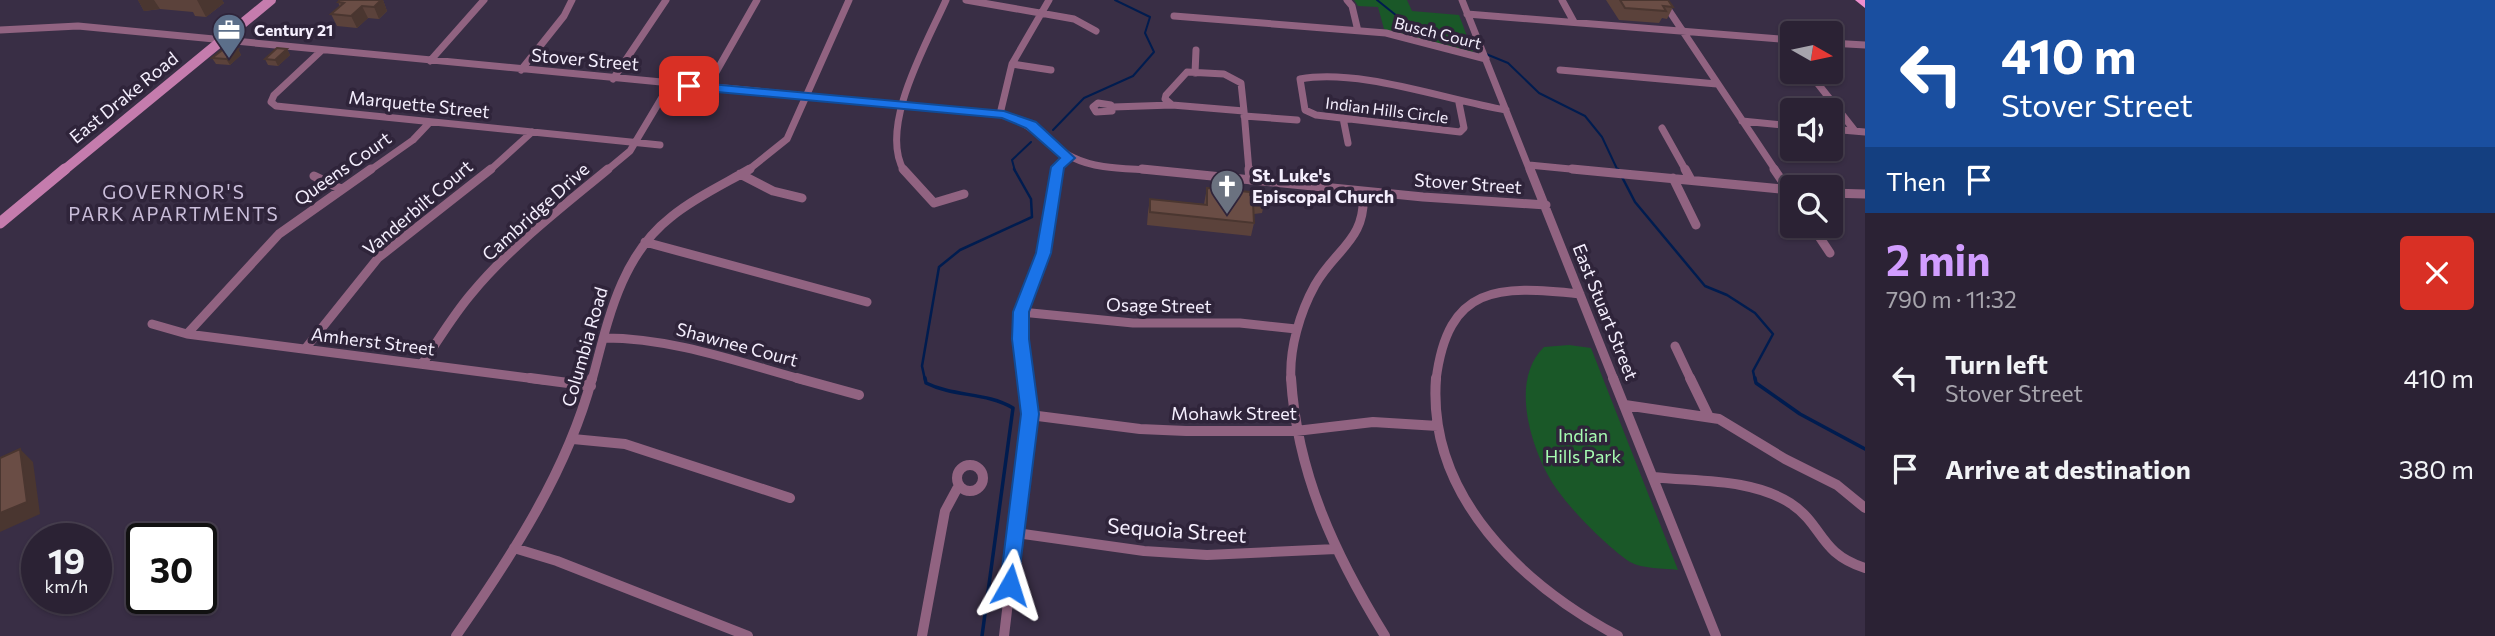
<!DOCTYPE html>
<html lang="en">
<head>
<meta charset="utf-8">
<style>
	:root { --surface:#2b2234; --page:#372f40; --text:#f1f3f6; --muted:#a6a4ac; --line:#473f4f; --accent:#d19dfe }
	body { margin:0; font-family:Commissioner,sans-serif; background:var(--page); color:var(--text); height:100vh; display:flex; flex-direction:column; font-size:26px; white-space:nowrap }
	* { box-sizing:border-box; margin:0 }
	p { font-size:23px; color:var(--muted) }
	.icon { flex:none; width:38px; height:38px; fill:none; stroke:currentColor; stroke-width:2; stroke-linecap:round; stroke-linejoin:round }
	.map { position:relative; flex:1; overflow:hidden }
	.details { display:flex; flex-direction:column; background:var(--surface); width:630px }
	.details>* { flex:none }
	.guide { background:#1a4fa0; color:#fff; overflow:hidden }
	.needle { width:46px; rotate:99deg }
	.fabs { position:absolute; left:1780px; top:21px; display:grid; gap:14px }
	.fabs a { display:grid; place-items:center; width:63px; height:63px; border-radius:7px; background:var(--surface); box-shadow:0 2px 5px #0004,0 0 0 2px var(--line); font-size:35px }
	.speed { position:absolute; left:21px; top:523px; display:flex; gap:14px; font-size:35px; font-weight:700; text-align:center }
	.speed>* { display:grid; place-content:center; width:91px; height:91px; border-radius:50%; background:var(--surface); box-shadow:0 2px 5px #0004,0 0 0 2px var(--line); line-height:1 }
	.speed small { font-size:18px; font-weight:400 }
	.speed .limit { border:4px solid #111; border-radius:10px; background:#fff; color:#111 }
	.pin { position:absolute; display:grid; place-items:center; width:60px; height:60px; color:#fff; margin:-30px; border-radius:14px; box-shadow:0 4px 10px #0006 }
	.me { position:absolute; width:77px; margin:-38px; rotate:6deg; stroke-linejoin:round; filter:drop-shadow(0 0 5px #0008) }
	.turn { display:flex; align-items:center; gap:24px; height:147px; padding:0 21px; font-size:32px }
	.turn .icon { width:91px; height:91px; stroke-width:2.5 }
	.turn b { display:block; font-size:49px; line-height:60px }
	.then { display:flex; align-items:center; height:66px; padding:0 21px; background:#0003; gap:14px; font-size:26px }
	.round { display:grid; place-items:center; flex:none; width:74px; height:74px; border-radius:7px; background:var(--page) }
	.head { display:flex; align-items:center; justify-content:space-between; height:119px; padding:0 21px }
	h1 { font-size:42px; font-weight:700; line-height:52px; color:var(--accent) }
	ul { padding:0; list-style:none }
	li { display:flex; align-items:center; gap:21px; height:91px; padding:0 21px }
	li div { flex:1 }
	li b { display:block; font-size:26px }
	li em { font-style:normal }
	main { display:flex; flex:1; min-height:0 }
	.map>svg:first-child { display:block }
	.green { fill:#1a5828 }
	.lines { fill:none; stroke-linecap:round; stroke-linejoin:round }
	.stream-far2 { stroke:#001c4f; stroke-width:2 }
	.stream-far1 { stroke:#001c4f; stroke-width:2.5 }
	.stream { stroke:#001c4f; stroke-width:3.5 }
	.minor-far2 { stroke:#916381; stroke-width:7 }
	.minor-far1 { stroke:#916381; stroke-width:9 }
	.minor { stroke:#916381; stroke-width:10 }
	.secondary-far1 { stroke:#c57cad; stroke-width:10 }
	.secondary { stroke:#c57cad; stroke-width:11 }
	.primary { fill:#ed8fce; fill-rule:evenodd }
	.wall { fill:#5b423b }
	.shaded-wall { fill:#4a3630 }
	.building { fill:#6a4d45; stroke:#4a3630; stroke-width:2 }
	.route { fill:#1a73e8; stroke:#114b97; stroke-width:2 }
	.labels { text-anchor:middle; stroke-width:7; stroke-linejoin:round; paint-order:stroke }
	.far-poi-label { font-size:16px; font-weight:bold; fill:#f5effe; stroke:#2f243a; text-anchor:start }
	.far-street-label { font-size:16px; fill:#f5effe; stroke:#2f243a }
	.street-label { font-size:18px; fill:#f5effe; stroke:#2f243a }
	.poi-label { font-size:18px; font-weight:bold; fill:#f5effe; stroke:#2f243a; text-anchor:start }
	.park-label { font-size:18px; fill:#a7fdb2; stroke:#2f243a }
	.neighbourhood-label { font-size:19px; letter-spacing:2px; fill:#cabeda; stroke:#2f243a }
	.near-street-label { font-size:21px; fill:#f5effe; stroke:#2f243a }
</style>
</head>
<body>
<main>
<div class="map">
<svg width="1865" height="636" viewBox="0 0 1865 636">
	<rect width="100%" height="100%" fill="#392e45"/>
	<path class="green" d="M1354,0H1407L1412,11L1459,15L1473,52L1384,29L1378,7L1358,6Z
		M1569,345L1591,348L1678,570C1664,568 1642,569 1630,562C1606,546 1563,503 1549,477C1529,441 1511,379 1544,347Z"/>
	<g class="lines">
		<path class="stream-far2" d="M1377,0L1412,28L1447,38L1508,63L1539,93L1585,116L1602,137L1618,171
			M1053,130L1084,98L1133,76L1154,52L1145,33L1150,17L1115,0
			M1015,171L1012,160L1031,142"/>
		<path class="stream-far1" d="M1618,169L1619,172
			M1622,177L1635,202L1705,286L1727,295L1755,313L1773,334L1753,371L1755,380
			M925,380L922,366L939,267L960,250L1032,217L1031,199L1014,169"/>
		<path class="stream" d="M925,378L926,383C954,397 986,392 1013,408L982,636
			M1755,378L1756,383L1800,414L1865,449"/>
		<path class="minor-far2" d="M966,0L1074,19L1096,31
			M1347,0L1352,6L1358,31
			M1462,0L1530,171
			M1562,0L1574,22
			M1662,0L1776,171
			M1467,14L1792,40
			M1174,16L1386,33L1486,59
			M0,30L78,26L1005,115C1033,124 1048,146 1074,158C1098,170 1132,168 1159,171
			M1830,43L1865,45
			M321,51L274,95L271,102L276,106L660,145
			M430,61L484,0
			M1012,64L1051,70
			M521,70L564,16L572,0
			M1560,70L1717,84
			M1187,72L1224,74L1241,83L1244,111L1172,105L1165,99L1166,95Z
			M1195,73L1196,50
			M1811,75L1855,131
			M613,79L666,0
			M707,88L757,0
			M1098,103L1111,105L1112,111L1096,112L1093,107Z
			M1459,103L1464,128L1460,132L1316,115L1305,110L1300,79C1359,68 1446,100 1506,110
			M1113,107L1172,105
			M1244,111L1249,171
			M1000,114L1012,64L1049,0
			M1244,116L1297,120
			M1343,118L1348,143
			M1742,121L1792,126
			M1662,128L1686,171
			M1830,129L1865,132
			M1529,165L1591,171
			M369,171L413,140L430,122
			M489,171L532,132
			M606,171L630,151L670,84
			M747,171L787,139L849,0
			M904,171C878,127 927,43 946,0
			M1056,171L1069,158"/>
		<path class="minor-far1" d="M903,169L934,203L964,194
			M1142,169L1423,197L1546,205
			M1249,169L1250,180
			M1530,169L1614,380
			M1572,169L1792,190
			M1685,169L1691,180
			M1774,169L1789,191
			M740,174L773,191L802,198
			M314,176L341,189
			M1673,178L1696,225
			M1830,193L1865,194
			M1812,226L1830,253
			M645,242L867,302
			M1021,312L1133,323H1240L1296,329
			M152,324L187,334L544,380
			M187,334L279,234L371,169
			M604,338C673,338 738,362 804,380
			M1675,346L1691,380
			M305,349L378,258L491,169
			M422,364C438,341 453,315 472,293C511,246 561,208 608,169
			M592,380C608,321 620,257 671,217C694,198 724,184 750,169
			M1025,380L1020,339L1021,312L1044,253L1057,169
			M1291,380C1289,349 1300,312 1315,285C1336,248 1367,240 1363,191
			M1436,380C1448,285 1497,285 1580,294"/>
		<path class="minor" d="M530,378L591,386
			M797,378L859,395
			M1291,378C1297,474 1335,555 1385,636
			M1436,378C1427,497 1523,585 1618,636
			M1613,378L1716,636
			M1690,378L1708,415
			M1625,405L1719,419L1785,459L1837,485L1865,508
			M1030,415L1140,429L1186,431H1296L1373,422L1438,426
			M573,439L625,444L790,498
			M957 478a13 13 0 1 1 26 0a13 13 0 1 1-26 0Z
			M1653,477C1697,482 1751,478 1790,503C1824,525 1818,553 1865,568
			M1016,533L1144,551L1207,555L1336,549
			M514,548L557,561L748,636
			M456,636C511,557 567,472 592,378
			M922,636L945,511L959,485
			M1004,636L1030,415L1025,378"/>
		<path class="secondary-far1" d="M63,171L271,0"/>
		<path class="secondary" d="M0,223L65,169"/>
		<path class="primary" d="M1855,0H1865V8Z"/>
	</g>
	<path class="wall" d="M138,0H222L224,3L206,17L195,16L193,12L160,9L144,11Z
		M383,0L387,11L379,19L368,18L357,28L337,26L331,14L340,7L338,2Z
		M1606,0H1668L1673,7L1667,19L1662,18L1659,23L1619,20Z
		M238,49L241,55L230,65L216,64L212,58Z
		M287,49L290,55L278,66L268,65L265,59Z
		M1207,188L1250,195L1265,200L1262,213L1254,214V223L1251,236L1147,225L1148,212L1150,199L1204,204Z"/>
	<path class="shaded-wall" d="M138,0H154L160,9L144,11Z
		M197,0H222L224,3L206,17Z
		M381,0H383L387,11L379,19L374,7Z
		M362,6L368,18L357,28L351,16Z
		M238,49L241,55L230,65L226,59Z
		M287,49L290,55L278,66L275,60Z
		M20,449L33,462L40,514L0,532V513Z"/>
	<path class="building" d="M340,0H381L374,7L362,6L351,16L331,14L344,3L338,2Z
		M1620,0H1668L1673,7L1663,6L1666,11L1625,8Z
		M225,48L238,49L226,59L212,58Z
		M277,48L287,49L275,60L265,59Z
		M1207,188L1250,192V195L1265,200L1253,202L1254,223L1150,212V199L1207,205Z
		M20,449L27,502L0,513V458Z"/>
	<path class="route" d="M689,82L1004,111L1036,122L1075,158L1064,168L1051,253L1029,312V339L1039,414L1017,591L1010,594L1003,591L1000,585L1021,414L1012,339L1013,312L1036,253L1051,167L1060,158L1026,128L1002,118L684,89L683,86Z"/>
	<defs>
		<symbol id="office-pin" viewBox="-11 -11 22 30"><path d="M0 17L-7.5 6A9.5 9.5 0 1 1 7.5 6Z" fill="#5c6f8a" stroke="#2f243a"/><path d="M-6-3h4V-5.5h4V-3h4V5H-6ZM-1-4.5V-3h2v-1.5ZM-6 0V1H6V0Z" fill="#fff"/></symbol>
		<symbol id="church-pin" viewBox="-11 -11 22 30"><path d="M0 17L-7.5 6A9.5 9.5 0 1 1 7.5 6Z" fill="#6b7280" stroke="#2f243a"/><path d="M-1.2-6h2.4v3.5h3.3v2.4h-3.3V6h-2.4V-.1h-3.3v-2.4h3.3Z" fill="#fff"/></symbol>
	</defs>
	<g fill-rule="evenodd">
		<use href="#office-pin" x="210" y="11" width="38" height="52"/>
		<use href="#church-pin" x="1208" y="167" width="38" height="52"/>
	</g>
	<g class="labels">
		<g class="far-poi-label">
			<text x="254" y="36">Century 21</text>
		</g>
		<g class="far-street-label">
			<text transform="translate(1438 33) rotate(14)" y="6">Busch Court</text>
			<text transform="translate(1387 110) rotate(7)" y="6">Indian Hills Circle</text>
		</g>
		<g class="street-label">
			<text transform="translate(585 60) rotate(5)" y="6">Stover Street</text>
			<text transform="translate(124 98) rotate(-39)" y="6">East Drake Road</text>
			<text transform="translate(419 105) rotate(6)" y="6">Marquette Street</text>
			<text transform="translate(343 169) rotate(-35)" y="6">Queens Court</text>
			<text transform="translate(1468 184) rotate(4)" y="6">Stover Street</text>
			<text transform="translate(418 208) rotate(-40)" y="6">Vanderbilt Court</text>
			<text transform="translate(536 212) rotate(-42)" y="6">Cambridge Drive</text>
			<text transform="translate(1159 306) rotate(1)" y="6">Osage Street</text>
			<text transform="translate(1605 312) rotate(68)" y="6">East Stuart Street</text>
			<text transform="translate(373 342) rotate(7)" y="6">Amherst Street</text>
			<text transform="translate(737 345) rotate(15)" y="6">Shawnee Court</text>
			<text transform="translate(585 347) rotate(-74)" y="6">Columbia Road</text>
			<text x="1234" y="420">Mohawk Street</text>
		</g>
		<g class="poi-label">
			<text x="1252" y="182">St. Luke's<tspan x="1252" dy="21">Episcopal Church</tspan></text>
		</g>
		<g class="park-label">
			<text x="1583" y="442">Indian<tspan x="1583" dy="21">Hills Park</tspan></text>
		</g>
		<g class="neighbourhood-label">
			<text x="174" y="199">GOVERNOR'S<tspan x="174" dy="22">PARK APARTMENTS</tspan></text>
		</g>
		<g class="near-street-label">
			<text transform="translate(1177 531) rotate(4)" y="7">Sequoia Street</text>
		</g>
	</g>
</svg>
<div class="fabs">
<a><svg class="needle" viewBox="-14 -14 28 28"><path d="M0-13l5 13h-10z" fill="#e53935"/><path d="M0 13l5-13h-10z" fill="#a6a4ac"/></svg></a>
<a><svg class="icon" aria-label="sound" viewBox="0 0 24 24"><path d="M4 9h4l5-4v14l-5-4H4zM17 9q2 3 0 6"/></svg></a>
<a><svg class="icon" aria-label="search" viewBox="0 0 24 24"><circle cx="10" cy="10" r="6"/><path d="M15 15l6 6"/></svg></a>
</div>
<div class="speed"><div>19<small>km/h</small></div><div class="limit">30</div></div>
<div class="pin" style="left:689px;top:86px;background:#d93025"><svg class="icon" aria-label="arrive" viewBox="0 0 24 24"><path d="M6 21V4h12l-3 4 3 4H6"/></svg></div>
<svg class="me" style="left:1010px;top:585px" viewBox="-20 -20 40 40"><path d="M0-17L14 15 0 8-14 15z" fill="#1a73e8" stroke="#fff" stroke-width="4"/></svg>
</div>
<section class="details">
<div class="guide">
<div class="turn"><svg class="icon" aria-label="left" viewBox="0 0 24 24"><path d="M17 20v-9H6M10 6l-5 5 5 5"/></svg><div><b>410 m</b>Stover Street</div></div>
<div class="then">Then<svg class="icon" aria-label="arrive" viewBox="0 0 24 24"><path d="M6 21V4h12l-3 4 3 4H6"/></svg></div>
</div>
<div class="head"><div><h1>2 min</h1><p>790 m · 11:32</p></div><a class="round" style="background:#d93025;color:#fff"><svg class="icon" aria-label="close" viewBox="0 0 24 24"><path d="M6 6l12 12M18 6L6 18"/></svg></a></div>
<ul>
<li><svg class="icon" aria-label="left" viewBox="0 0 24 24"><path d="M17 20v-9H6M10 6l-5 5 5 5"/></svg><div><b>Turn left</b><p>Stover Street</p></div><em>410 m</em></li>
<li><svg class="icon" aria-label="arrive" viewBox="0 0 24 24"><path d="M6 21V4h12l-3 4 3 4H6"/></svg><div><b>Arrive at destination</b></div><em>380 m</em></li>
</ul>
</section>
</main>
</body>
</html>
